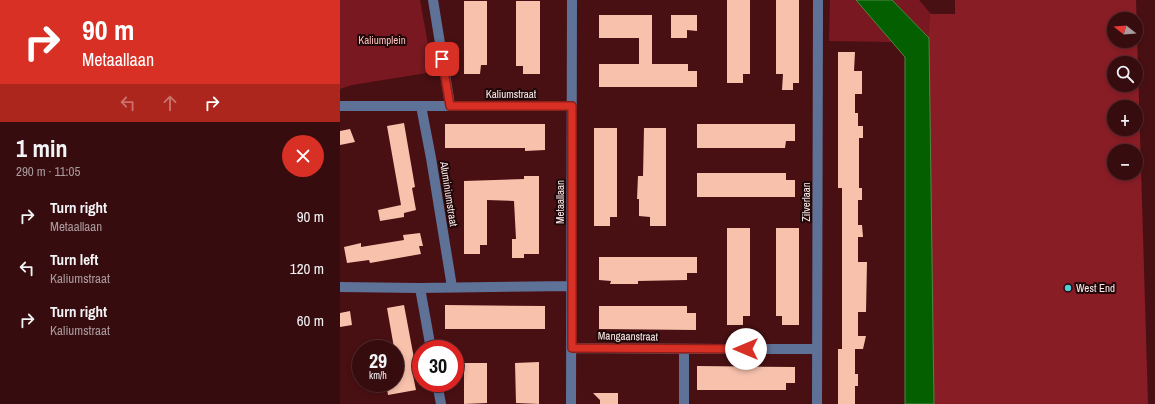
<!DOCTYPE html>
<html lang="en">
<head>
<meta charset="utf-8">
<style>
	:root { --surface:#370c0e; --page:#421a1c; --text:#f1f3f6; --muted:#aa9b9e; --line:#512c2e }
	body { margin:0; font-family:"Archivo Narrow",sans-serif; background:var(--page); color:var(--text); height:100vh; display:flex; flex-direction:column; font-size:15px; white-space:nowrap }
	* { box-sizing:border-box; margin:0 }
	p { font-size:13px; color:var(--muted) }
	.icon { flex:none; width:22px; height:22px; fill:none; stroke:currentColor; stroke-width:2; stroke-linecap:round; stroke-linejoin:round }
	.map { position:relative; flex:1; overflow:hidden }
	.panel { display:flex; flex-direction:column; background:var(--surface); width:340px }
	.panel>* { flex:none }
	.hud { background:#d93025; color:#fff; overflow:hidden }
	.needle { width:26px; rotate:287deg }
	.fabs { position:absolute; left:767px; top:12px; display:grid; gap:8px }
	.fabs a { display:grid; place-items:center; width:36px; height:36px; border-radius:50%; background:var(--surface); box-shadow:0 2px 6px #0003,0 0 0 1px var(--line); font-size:20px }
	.speed { position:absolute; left:12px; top:340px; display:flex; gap:8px; font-size:20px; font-weight:700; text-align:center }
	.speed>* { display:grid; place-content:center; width:52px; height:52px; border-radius:50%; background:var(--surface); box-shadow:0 2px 6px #0003,0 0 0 1px var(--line); line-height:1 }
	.speed small { font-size:10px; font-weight:400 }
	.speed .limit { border:6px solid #d22; background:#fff; color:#111 }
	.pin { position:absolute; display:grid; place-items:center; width:34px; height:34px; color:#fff; margin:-17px; border-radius:8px; box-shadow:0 2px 6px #0006 }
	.me { position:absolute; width:44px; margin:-22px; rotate:270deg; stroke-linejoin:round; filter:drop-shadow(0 0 3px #0008) }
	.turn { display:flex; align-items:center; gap:14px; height:84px; padding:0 16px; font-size:18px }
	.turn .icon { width:52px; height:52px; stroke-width:2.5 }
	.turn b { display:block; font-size:28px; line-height:34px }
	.lanes { display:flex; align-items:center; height:38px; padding:0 16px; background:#0003; justify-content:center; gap:20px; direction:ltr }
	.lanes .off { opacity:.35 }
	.round { display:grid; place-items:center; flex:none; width:42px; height:42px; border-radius:21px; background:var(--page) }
	.summary { display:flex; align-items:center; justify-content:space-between; height:68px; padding:0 16px }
	h1 { font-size:24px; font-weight:700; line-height:30px }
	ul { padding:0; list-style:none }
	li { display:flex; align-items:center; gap:12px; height:52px; padding:0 16px }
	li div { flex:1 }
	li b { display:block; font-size:15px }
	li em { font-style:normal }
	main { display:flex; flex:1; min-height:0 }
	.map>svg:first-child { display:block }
	.green { fill:#791820 }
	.forest { fill:#891d26; fill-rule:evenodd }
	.water { fill:#045f00; stroke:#4e8946 }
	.building { fill:#f7c1ac }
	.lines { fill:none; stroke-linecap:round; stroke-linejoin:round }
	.minor { stroke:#5e7298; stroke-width:10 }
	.route-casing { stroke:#8d1f18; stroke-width:10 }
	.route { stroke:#d93025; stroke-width:7 }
	.poi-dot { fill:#52ccd5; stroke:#200708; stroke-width:1.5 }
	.labels { text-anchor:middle; stroke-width:4; stroke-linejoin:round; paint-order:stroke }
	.park-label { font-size:11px; fill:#fbbfbc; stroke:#200708 }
	.street-label { font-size:11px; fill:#faebea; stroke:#200708 }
	.poi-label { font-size:11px; fill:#faebea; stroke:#200708; text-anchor:start }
</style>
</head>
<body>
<main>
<section class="panel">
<div class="hud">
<div class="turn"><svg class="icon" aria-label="right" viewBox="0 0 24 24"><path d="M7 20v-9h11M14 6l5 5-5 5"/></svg><div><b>90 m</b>Metaallaan</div></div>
<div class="lanes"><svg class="icon off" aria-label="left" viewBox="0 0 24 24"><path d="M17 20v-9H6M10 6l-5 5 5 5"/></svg><svg class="icon off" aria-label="ahead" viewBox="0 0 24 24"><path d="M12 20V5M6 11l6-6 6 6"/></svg><svg class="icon" aria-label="right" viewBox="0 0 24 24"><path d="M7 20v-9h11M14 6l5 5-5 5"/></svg></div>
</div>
<div class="summary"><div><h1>1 min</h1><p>290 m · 11:05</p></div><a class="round" style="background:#d93025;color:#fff"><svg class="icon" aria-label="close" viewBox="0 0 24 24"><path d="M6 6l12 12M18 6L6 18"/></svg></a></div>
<ul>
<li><svg class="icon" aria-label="right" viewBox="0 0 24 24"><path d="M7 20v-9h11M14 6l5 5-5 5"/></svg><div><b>Turn right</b><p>Metaallaan</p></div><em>90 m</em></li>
<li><svg class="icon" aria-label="left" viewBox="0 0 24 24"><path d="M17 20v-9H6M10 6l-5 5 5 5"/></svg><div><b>Turn left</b><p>Kaliumstraat</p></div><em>120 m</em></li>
<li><svg class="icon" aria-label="right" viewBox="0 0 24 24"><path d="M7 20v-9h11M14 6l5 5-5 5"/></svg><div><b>Turn right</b><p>Kaliumstraat</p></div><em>60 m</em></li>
</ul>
</section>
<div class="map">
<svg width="815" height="404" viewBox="0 0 815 404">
	<rect width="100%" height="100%" fill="#491013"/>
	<path class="green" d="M0,0H80L93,72L12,85L0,89Z
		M490,0H516L552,42L489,41Z
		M552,0H579L590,13L588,37Z"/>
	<path class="forest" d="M615,0H796L808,404H594L588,37L590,13L592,14H615ZM774,19H796V41H774ZM774,63H796V85H774ZM774,107H796V129H774ZM774,151H796V173H774Z"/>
	<path class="water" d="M516,0H552L589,38L594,404H565V57Z"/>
	<path class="building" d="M387,0H410V74H403V83H387Z
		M436,0H459V83H453V90H442L443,74H436Z
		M124,1H147V65H141L140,74H124Z
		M176,1H200V74H183V66H176Z
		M259,15H312V64H348V71H357V87H259V64H299V38H259Z
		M331,15H357V31L347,30V38H331Z
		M498,52H515L514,71H522V94H515V113H518V126H523V138H519V188H522V200H518V225H522L523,237H518V262H527L526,312H518V336H526L523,349H515V374H518V386H515V404H498V349H502V188H498Z
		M64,123L75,187L72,188L76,210L64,213V217L40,221L38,210L61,205L47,126Z
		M105,124H205V150L185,151V148H105Z
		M357,124H455V141H446L445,148H357Z
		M254,128H277V217H270V226H254Z
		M304,128H326V226H310V217L299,216V199H297L298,176H303Z
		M10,129L15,142L0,145V131Z
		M357,173H446V180H455V197H357Z
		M184,176H199V254H184V258H172V239H176L174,201L147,200V245H140V254H124V181L184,179Z
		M387,228H410V316H403V325H387Z
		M436,228H459V325H442V316H436Z
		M80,233L83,246H79L81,254L30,263L29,260L7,263L4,247L21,243V247L64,240L63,235Z
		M259,257H357V273H347V280L298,281V284H270L271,281L259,280Z
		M64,305L76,369L72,370L76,390L48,395L46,383H55V376H59L47,308Z
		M105,305L205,306V329H105Z
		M259,306H347V313H356V330L259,329Z
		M10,311L12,325L0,327V313Z
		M199,362V404L176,403L175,363Z
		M124,363H147V403L124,404Z
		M357,366L455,367V383H446V390H357Z
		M253,393H278V404H260V400Z"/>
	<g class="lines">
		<path class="minor" d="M93,0L110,105
			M0,106H232
			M81,106L91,158L112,287
			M0,287L80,288L231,286
			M80,288L91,349
			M231,348L376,349H477
			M97,383L101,404
			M231,404L232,0
			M344,404V349
			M477,404L478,0"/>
	</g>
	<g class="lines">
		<defs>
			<path id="route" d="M102,59L110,106H232V348L406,349"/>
		</defs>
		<use href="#route" class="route-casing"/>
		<use href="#route" class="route"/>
	</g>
	<circle class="poi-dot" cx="728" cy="288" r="4"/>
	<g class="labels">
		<g class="park-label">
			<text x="42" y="44">Kaliumplein</text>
		</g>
		<g class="street-label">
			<text x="171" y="98">Kaliumstraat</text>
			<text transform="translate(109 194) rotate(81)" y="4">Aluminiumstraat</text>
			<text transform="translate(220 202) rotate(-90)" y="4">Metaallaan</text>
			<text transform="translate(466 202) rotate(-90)" y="4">Zilverlaan</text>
			<text transform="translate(288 336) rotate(1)" y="4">Mangaanstraat</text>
		</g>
		<g class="poi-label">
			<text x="736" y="292">West End</text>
		</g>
	</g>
</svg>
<div class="fabs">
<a><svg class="needle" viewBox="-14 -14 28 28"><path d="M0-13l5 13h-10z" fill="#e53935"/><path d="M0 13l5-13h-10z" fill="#aa9b9e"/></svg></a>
<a><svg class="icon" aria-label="search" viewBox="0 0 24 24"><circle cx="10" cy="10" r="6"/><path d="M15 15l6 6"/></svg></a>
<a>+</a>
<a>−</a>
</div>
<div class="speed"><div>29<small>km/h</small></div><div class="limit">30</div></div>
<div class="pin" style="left:102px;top:59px;background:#d93025"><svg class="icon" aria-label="arrive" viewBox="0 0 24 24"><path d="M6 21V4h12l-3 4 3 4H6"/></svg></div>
<svg class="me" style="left:406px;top:349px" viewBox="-20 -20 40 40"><circle r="19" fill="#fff"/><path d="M0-13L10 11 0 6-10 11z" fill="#d93025"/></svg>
</div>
</main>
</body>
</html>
